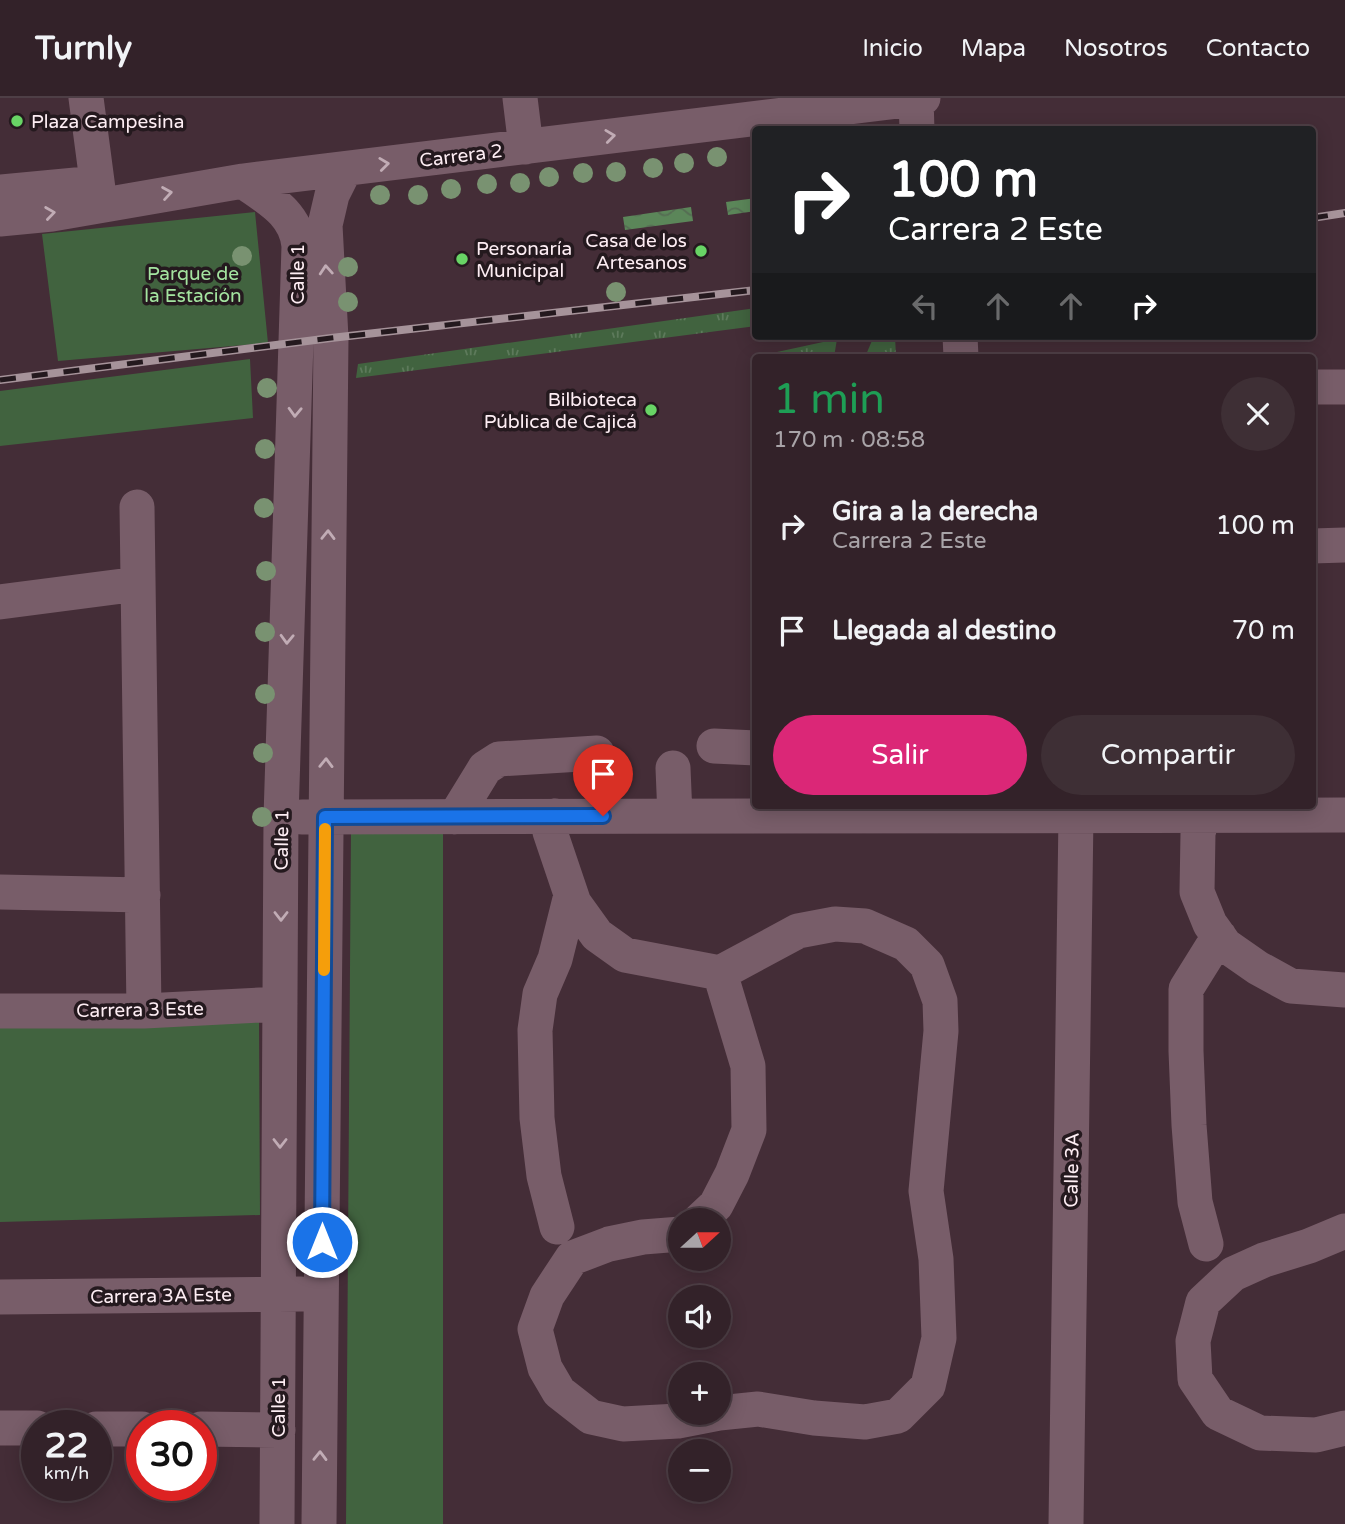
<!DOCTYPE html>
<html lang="es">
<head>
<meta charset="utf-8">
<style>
	:root { --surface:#332229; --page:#3e2f35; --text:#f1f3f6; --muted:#a9a4a8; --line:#4e3f46; --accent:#db2777 }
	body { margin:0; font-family:"Varela Round",sans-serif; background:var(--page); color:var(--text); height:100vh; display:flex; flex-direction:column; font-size:26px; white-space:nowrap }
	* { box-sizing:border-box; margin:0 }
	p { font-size:23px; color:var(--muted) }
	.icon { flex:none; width:38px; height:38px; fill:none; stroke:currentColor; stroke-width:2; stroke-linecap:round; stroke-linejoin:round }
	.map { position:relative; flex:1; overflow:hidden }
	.drawer { position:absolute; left:752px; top:256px; width:564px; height:455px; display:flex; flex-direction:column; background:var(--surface); border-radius:7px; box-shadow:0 4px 18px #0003,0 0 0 2px var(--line) }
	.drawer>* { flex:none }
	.hud { position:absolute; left:752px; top:28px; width:564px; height:214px; border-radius:7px; box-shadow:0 4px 18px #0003,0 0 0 2px var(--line); background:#202124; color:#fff; overflow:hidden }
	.needle { width:46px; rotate:69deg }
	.controls { position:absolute; left:668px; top:1110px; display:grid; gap:14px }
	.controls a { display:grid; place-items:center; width:63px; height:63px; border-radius:50%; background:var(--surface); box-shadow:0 4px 18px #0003,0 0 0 2px var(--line); font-size:35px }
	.speed { position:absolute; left:21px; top:1312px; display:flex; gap:14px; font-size:35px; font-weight:700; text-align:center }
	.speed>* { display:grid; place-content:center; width:91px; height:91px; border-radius:50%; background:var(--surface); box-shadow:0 4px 18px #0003,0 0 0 2px var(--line); line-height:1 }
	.speed small { font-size:18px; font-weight:400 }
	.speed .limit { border:10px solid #d22; background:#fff; color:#111 }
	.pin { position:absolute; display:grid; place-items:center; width:60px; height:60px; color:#fff; margin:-72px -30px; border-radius:50% 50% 50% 0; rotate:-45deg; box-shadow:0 0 7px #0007 }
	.pin .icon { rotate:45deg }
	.me { position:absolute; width:77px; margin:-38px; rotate:0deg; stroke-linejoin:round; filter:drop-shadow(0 0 5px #0008) }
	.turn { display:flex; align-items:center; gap:24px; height:147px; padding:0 21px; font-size:32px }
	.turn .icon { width:91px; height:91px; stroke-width:2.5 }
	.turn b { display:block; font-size:49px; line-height:60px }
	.lanes { display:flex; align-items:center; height:66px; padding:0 21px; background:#0003; justify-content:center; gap:35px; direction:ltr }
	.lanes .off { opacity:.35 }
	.round { display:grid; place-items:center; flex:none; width:74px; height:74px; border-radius:37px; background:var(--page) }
	.summary { display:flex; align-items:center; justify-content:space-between; height:119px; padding:0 21px }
	h1 { font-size:42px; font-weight:600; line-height:52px; color:#1e9e55 }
	.cta { display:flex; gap:14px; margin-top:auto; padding:14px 21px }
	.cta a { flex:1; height:80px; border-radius:42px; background:var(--accent); color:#fff; font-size:28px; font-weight:600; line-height:80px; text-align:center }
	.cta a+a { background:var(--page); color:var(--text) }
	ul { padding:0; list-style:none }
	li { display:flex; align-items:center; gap:21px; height:105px; padding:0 21px }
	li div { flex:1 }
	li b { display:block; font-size:26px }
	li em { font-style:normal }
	header { display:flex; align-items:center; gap:42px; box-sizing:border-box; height:98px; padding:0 35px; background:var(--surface); border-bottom:2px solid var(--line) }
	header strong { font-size:33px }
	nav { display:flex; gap:38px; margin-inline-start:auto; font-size:24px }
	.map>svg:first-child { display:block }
	.grass { fill:url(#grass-tufts) }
	.park { fill:#41633f }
	.water { fill:url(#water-waves) }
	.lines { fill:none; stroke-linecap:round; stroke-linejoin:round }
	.minor { stroke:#785d69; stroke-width:35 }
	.rail-casing { stroke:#a6939a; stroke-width:8 }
	.rail { stroke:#24191e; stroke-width:5; stroke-dasharray:16; stroke-linecap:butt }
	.tree { fill:#799271 }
	.oneway { stroke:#c1acb5 }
	.route-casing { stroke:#114b97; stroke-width:18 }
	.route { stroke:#1a73e8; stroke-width:12 }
	.slow { stroke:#f59e0b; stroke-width:12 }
	.poi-dot { fill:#68d465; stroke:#24191e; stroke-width:2.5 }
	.labels { text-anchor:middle; stroke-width:7; stroke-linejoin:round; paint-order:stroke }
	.poi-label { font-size:19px; fill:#fdedf3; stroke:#24191e; text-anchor:start }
	.street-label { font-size:19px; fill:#fdedf3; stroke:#24191e }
	.park-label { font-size:19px; fill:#a4e4a0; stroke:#24191e }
</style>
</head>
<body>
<header>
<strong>Turnly</strong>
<nav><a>Inicio</a><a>Mapa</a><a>Nosotros</a><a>Contacto</a></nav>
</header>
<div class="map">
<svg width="1345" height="1426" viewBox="0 0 1345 1426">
	<defs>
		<pattern id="grass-tufts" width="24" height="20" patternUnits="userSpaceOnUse" patternTransform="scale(1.75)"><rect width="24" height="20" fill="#41633f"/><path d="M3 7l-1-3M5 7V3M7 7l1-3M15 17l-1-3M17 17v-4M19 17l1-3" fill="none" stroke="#5d7a5b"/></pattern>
		<pattern id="water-waves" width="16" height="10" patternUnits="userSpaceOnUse" patternTransform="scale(1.75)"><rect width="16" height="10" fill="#5b8659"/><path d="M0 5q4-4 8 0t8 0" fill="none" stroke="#556d53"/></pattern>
	</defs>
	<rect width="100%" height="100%" fill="#442d37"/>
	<path class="grass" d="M756,210V228L356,280L358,266Z
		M874,238H895L896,259H865Z
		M837,241L834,259H777V254Z"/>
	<path class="park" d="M255,114L268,245L58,263L42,136Z
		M250,261L253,320L0,348V293Z
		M351,731L443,735V1426H346Z
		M259,917L260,1117L0,1124V918Z"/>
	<path class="water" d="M756,100V113L728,117L726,104Z
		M691,109L693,123L625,132L623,119Z"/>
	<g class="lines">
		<path class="minor" d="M86,0L100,106
			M520,0L526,49
			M916,0L917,32
			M243,83C268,101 296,115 299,148L281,719L277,1426
			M0,94L97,85
			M0,121L52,116L243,83L923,0
			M960,238L961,259
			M1312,289H1345
			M137,409L144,913
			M1312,448L1345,447
			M0,504L138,486
			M714,648L756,650
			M673,670L675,718
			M1203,717L1198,735L1197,794L1210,826L1225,847L1258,870L1291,888L1345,892
			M555,718L550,734L574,805L597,837L625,857L720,875L798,833L835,826L865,828L906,846L927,867L940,903L941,933L926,1093L936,1161L939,1240L928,1288L898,1318L865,1324L814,1320L758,1311L719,1315L678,1323L623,1326L591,1319L559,1294L545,1270L535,1231L547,1198L572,1160L609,1146L643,1139L681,1136
			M302,719L1345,717
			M455,719L485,670L499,661L597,655
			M0,794L143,797
			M0,913H144L280,906
			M700,1122L716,1107L732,1076L749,1032L748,968L720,875
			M557,1129L544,1078L537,1020L535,932L540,896L555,861L571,797
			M1345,1133L1309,1148L1264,1162L1233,1176L1203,1204L1193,1243L1195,1281L1218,1315L1260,1335L1316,1337L1345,1330
			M1206,1146L1195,1104L1189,1027L1186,953V891L1219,838
			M0,1199L301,1196
			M0,1330H37
			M96,1331H142
			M201,1331L278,1332
			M319,1426L331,240L325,127L332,97L345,71
			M1066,1426L1076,717"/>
		<defs>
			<path id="rail" d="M1312,120L1345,115
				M0,282L331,240L756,192"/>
		</defs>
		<use href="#rail" class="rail-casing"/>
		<use href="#rail" class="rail"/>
	</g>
	<g class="tree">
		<circle cx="717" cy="59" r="10"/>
		<circle cx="684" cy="65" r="10"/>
		<circle cx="653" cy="70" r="10"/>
		<circle cx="616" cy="74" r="10"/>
		<circle cx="583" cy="75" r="10"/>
		<circle cx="549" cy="79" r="10"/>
		<circle cx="520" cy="85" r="10"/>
		<circle cx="487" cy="86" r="10"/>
		<circle cx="451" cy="91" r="10"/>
		<circle cx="380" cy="97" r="10"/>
		<circle cx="418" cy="97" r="10"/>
		<circle cx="242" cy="158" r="10"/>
		<circle cx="348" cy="169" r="10"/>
		<circle cx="616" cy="194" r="10"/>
		<circle cx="348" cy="204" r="10"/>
		<circle cx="267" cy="290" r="10"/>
		<circle cx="265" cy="351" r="10"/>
		<circle cx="264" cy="410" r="10"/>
		<circle cx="266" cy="473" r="10"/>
		<circle cx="265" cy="534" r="10"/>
		<circle cx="265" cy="596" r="10"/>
		<circle cx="263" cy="655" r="10"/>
		<circle cx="262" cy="719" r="10"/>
	</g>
	<defs><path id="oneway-chevron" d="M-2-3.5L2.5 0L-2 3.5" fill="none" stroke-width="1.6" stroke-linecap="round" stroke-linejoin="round" transform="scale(1.75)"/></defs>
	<g class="oneway">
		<use href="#oneway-chevron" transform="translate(610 38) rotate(-7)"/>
		<use href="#oneway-chevron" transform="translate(384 66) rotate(-7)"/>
		<use href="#oneway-chevron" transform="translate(167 95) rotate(-9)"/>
		<use href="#oneway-chevron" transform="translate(50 115) rotate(-8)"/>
		<use href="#oneway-chevron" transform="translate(326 172) rotate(-94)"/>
		<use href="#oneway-chevron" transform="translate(295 314) rotate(92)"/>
		<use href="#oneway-chevron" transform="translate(328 437) rotate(-89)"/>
		<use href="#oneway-chevron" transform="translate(287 541) rotate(92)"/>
		<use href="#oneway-chevron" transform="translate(326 665) rotate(-89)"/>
		<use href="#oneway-chevron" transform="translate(281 818) rotate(90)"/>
		<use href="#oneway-chevron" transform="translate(280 1045) rotate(90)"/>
		<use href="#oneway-chevron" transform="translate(320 1358) rotate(-89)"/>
	</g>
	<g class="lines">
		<defs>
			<path id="route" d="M322,1144L325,719L603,718"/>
		</defs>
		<use href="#route" class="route-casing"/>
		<use href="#route" class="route"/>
		<path class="slow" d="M324,872L325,731"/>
	</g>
	<g class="poi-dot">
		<circle cx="17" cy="23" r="7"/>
		<circle cx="701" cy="153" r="7"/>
		<circle cx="462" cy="161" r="7"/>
		<circle cx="651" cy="312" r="7"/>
	</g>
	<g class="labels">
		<g class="poi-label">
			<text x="31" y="30">Plaza Campesina</text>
			<text x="687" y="149" text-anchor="end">Casa de los<tspan x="687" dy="22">Artesanos</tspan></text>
			<text x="476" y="157">Personaría<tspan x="476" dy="22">Municipal</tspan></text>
			<text x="637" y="308" text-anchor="end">Bilbioteca<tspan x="637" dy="22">Pública de Cajicá</tspan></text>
		</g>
		<g class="street-label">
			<text transform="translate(461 57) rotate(-7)" y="7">Carrera 2</text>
			<text transform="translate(297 176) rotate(-90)" y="7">Calle 1</text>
			<text transform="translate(281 742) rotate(-89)" y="7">Calle 1</text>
			<text transform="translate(140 911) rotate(-1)" y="7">Carrera 3 Este</text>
			<text transform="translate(1071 1072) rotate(-89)" y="7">Calle 3A</text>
			<text transform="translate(161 1197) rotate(-1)" y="7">Carrera 3A Este</text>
			<text transform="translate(278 1309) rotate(-90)" y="7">Calle 1</text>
		</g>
		<g class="park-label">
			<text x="193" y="182">Parque de<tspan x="193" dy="22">la Estación</tspan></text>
		</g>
	</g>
</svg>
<div class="controls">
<a><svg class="needle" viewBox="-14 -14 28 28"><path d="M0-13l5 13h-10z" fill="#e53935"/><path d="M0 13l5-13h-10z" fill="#a9a4a8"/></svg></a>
<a><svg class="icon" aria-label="sound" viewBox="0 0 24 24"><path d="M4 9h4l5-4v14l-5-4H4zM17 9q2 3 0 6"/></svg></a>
<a>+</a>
<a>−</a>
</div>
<div class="speed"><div>22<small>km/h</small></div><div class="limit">30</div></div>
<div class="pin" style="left:603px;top:718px;background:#d93025"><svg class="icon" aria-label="arrive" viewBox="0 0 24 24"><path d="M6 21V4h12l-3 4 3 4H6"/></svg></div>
<svg class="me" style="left:322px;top:1144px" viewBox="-20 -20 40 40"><circle r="17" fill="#1a73e8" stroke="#fff" stroke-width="3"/><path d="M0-11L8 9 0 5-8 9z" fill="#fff"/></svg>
<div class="hud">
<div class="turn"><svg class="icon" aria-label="right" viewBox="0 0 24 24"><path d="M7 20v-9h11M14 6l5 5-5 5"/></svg><div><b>100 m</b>Carrera 2 Este</div></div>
<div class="lanes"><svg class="icon off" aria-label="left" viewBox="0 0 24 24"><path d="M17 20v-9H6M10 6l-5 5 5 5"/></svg><svg class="icon off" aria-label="ahead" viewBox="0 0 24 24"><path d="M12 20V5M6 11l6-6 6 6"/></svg><svg class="icon off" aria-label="ahead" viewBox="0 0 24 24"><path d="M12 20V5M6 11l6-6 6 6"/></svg><svg class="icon" aria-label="right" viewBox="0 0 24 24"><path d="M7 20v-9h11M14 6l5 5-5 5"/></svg></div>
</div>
<section class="drawer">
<div class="summary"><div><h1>1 min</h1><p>170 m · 08:58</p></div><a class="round"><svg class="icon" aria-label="close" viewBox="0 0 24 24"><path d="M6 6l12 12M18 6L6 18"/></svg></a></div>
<ul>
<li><svg class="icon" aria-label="right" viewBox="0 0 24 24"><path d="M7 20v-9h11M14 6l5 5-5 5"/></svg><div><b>Gira a la derecha</b><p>Carrera 2 Este</p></div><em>100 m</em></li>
<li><svg class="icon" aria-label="arrive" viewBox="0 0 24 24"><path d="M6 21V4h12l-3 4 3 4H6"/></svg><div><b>Llegada al destino</b></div><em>70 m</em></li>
</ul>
<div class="cta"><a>Salir</a><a>Compartir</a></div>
</section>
</div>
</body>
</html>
